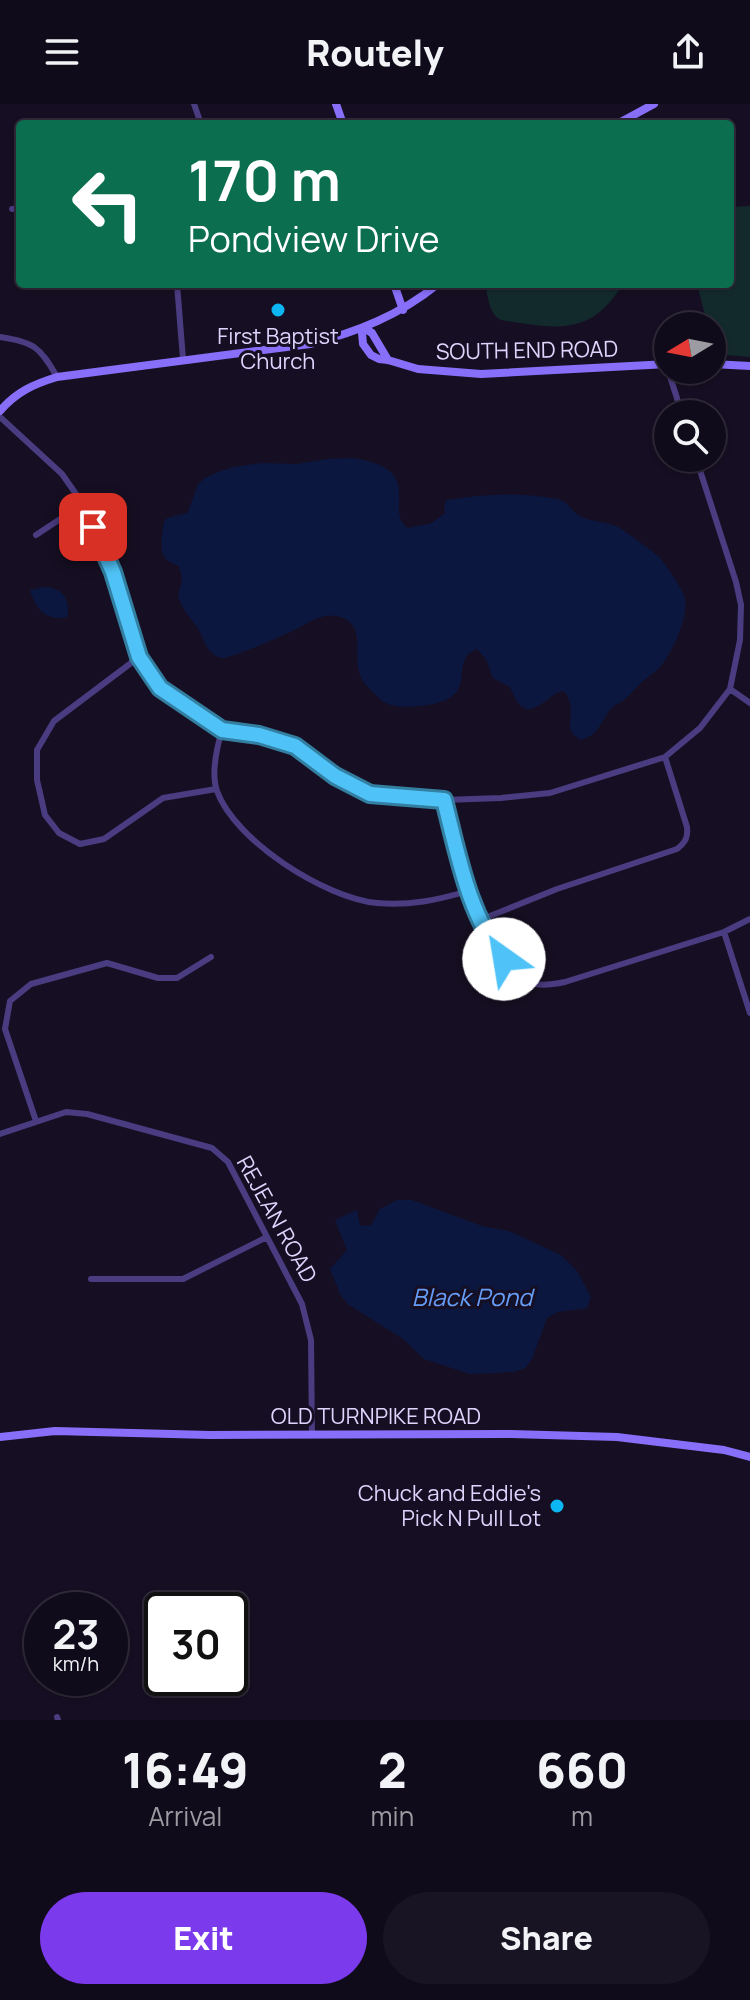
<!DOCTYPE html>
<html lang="en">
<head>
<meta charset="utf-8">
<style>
	:root { --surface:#100b1a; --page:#191423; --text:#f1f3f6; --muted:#9c9ba2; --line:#302b39; --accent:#7c3aed }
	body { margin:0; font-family:Manrope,sans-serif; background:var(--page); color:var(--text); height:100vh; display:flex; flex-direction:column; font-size:30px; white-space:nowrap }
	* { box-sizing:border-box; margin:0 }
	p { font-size:26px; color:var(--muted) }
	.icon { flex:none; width:44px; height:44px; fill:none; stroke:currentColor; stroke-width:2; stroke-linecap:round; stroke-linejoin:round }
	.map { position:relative; height:1616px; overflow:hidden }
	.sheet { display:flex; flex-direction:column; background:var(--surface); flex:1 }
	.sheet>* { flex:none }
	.hud { position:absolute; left:16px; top:16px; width:718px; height:168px; border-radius:8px; box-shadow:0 2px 6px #0004,0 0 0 2px var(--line); background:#0b6e4f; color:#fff; overflow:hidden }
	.needle { width:52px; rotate:260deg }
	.tools { position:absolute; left:654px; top:208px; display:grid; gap:16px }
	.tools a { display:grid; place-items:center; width:72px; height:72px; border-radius:50%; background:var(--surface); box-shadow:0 2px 6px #0004,0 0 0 2px var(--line); font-size:40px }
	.speed { position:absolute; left:24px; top:1488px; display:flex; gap:16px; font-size:40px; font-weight:700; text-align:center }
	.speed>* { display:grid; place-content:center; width:104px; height:104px; border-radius:50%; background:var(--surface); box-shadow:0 2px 6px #0004,0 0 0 2px var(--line); line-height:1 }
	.speed small { font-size:20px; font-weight:400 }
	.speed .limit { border:4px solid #111; border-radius:12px; background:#fff; color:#111 }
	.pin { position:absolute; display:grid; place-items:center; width:68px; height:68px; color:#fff; margin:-34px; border-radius:16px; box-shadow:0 4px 12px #0006 }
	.me { position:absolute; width:88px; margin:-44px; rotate:328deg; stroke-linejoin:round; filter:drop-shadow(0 0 6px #0008) }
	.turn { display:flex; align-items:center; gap:28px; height:168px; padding:0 40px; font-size:36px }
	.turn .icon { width:104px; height:104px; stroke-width:2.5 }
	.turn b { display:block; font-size:56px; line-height:68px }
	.eta { display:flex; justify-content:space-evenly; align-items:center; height:136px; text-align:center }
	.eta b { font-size:48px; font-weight:800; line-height:56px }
	.cta { display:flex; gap:16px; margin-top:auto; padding:16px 40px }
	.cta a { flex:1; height:92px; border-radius:48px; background:var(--accent); color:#fff; font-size:32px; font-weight:800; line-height:92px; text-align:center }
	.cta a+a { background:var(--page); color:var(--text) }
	header { display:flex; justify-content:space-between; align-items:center; height:104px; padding:0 40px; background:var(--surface); font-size:36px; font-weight:800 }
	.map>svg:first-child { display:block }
	.green { fill:#132a2d }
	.water { fill:#0c1740 }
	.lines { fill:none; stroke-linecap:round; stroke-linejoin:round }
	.street { stroke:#4a3c80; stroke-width:6 }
	.secondary { stroke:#886ff9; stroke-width:8 }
	.route-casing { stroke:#337fa1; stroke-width:20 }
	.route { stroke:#4fc3f7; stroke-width:14 }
	.poi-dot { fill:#0bb6f2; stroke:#160f23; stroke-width:3 }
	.labels { text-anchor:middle; stroke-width:6; stroke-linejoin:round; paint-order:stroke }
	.poi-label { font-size:22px; fill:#dfd4fd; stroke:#160f23 }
	.street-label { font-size:22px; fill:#dfd4fd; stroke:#160f23 }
	.water-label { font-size:24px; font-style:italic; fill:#669df8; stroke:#160f23 }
</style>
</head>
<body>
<header><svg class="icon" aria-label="menu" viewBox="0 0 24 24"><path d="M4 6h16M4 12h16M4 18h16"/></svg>Routely<svg class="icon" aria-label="share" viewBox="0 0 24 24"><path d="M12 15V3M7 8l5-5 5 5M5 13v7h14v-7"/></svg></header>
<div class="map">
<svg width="750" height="1616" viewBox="0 0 750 1616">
	<rect width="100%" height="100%" fill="#160f23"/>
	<path class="green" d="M750,102V253L714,250L712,240V222H708L697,180H730V103Z
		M485,180H624C617,188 612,197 604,204C577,232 535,221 501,216C489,210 488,192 485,180Z"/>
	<path class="water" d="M351,354C429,364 382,407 408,424L432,419L445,409L444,400L447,396C484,390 520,388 557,395C569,397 570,407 580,412C591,418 604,417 616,422C621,424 657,450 660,454C666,461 684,487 685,495C688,515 672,549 660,563C653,570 644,575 637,583C633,587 629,592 624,596C619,600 613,601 609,607C600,620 598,631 581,636C564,627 572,619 571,603C570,598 568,594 566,589L562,587L558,588C534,605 524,618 510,583L493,574L486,555L477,545C446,557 483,593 427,601C415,603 404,604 391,601C382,599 378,593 372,587C367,583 363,578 361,573C351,551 369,518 336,512C321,509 309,519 296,525C288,530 228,555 223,554C208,552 205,538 200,528C194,517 185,510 180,497C176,487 182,484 182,474C182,473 179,464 179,462C175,460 170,459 166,455C158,446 163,428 164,417C171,410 180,413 188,408L198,380L205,374L221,367L234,363L262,359L296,360L328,355Z
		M45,483C62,484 71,495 67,513C47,518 35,505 30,486Z
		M397,1096H412L482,1122L509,1127L561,1151L577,1167L591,1193L587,1204L558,1208L547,1214L532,1255L525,1264L514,1268L470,1270L424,1255L403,1235L349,1201L341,1192L330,1165L347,1146L335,1116L357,1106L360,1122L371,1121L380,1105Z"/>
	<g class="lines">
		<path class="street" d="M194,0L201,20
			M12,105L20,104
			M177,180L183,255
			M0,233C34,238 40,243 57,273
			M668,266L682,310
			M0,313L62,370L83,400L113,468L139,553L160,584L222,626L259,631L295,642L335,672L370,690L444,696L501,694L550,689L665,653L700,624L730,585L740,536L741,501L736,478L696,354
			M36,431L83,400
			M139,553L54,617L37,646V676L45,711L59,729L80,740L104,735L163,694L216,685
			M730,585L750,599
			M222,626C217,643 211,670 217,687C235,737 325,794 377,799C409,802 438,796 468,787
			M444,696C456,742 482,867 535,880C545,882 555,880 565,878L724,828L750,815
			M480,816L557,785L677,745C686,738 688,733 687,723L665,653
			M724,828L750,909
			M36,1017L5,925L10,897L31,880L107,859L158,874H177L211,853
			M0,1030L66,1008L87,1010L212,1044L228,1058L302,1200L311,1236L312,1331
			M91,1175H183L267,1133
			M57,1613L58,1616"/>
		<path class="secondary" d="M336,0L343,20
			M617,20L654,0
			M394,180L403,206
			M364,224L362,229L363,240L371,251L379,255L388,256L418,265L481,270L668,260
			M364,224L372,229L388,256
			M712,260L750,262
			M0,307C16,288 34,280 57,273L310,240C357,228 400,211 438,180
			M0,1333L55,1327L210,1331L511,1330L617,1333L724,1346L750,1353"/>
	</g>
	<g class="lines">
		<defs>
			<path id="route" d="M93,423L113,468L139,553L160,584L222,626L259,631L295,642L335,672L370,690L444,696C458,750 468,810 504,855"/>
		</defs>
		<use href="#route" class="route-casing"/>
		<use href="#route" class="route"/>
	</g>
	<g class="poi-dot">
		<circle cx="278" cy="206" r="8"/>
		<circle cx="557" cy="1402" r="8"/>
	</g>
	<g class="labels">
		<g class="poi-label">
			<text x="278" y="240">First Baptist<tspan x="278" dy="25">Church</tspan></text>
			<text x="541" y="1397" text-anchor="end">Chuck and Eddie's<tspan x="541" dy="25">Pick N Pull Lot</tspan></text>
		</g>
		<g class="street-label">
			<text transform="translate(527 246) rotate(-1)" y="8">SOUTH END ROAD</text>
			<text transform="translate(277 1115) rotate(61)" y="8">REJEAN ROAD</text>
			<text x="376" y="1320">OLD TURNPIKE ROAD</text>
		</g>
		<g class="water-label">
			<text x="472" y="1202">Black Pond</text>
		</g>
	</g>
</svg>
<div class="tools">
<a><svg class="needle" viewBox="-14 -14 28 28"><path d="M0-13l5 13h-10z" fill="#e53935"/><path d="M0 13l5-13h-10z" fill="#9c9ba2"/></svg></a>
<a><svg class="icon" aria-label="search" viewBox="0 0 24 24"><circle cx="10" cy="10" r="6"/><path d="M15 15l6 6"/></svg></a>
</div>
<div class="speed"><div>23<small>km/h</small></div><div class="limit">30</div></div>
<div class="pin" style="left:93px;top:423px;background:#d93025"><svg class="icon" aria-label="arrive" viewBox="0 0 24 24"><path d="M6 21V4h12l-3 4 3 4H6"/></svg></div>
<svg class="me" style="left:504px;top:855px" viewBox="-20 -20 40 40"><circle r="19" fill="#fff"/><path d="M0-13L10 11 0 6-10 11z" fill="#4fc3f7"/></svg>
<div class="hud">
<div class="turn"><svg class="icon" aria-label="left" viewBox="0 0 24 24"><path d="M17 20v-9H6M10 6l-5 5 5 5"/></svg><div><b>170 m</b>Pondview Drive</div></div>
</div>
</div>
<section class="sheet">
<div class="eta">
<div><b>16:49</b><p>Arrival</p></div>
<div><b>2</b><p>min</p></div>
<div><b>660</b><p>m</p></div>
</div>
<div class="cta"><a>Exit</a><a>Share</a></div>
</section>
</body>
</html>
